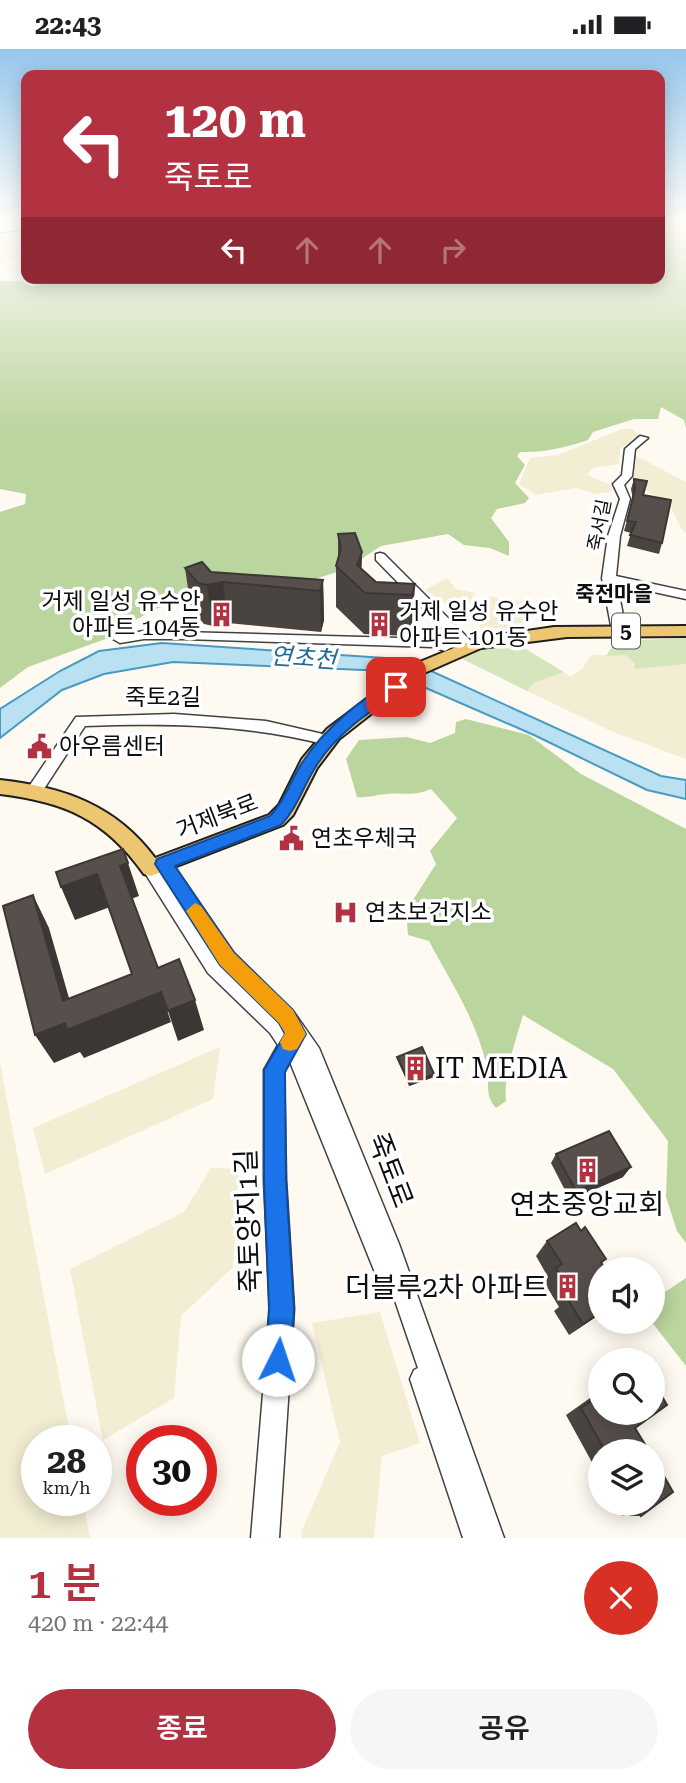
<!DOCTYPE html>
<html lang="ko">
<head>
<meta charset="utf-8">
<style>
	:root { --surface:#fff; --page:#f6f6f6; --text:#202124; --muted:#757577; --accent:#b33242 }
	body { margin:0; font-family:"Roboto Serif","Noto Sans KR",serif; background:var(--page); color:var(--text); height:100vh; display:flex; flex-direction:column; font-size:26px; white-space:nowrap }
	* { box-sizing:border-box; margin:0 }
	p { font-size:23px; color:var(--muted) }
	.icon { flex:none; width:38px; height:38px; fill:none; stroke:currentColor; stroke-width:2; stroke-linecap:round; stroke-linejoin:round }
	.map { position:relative; height:1489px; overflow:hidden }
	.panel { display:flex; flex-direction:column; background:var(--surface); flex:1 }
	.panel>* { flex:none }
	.hud { position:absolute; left:21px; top:21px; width:644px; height:214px; border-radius:14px; box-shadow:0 4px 18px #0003; background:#b33242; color:#fff; overflow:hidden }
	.tools { position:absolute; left:588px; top:1208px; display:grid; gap:14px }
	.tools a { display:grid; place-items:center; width:77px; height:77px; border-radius:50%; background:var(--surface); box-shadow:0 4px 18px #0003; font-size:35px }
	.speed { position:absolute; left:21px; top:1376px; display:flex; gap:14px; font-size:35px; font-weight:700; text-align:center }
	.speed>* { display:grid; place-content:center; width:91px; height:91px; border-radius:50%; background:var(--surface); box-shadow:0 4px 18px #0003; line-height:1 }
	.speed small { font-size:18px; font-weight:400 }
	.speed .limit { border:10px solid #d22; background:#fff; color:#111 }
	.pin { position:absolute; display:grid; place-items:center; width:60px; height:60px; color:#fff; margin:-30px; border-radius:14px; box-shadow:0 4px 10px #0006 }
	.me { position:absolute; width:77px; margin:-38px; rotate:4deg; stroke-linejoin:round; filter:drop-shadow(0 0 5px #0008) }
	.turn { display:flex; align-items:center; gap:24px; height:147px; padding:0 28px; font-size:32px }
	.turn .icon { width:91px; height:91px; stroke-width:2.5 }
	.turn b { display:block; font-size:49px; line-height:60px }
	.lanes { display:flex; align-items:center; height:66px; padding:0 28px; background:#0003; justify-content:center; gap:35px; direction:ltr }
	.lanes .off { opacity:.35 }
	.round { display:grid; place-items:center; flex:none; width:74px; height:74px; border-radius:37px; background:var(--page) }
	.headline { display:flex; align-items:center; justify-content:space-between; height:119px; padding:0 28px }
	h1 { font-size:42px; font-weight:600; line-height:52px; color:var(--accent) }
	.primary-button { display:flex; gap:14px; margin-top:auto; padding:14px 28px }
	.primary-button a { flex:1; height:80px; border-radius:42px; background:var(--accent); color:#fff; font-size:28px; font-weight:600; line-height:80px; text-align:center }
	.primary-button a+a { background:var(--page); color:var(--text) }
	.status { display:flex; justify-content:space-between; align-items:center; height:49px; padding:0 35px; background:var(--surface); direction:ltr }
	.status svg { height:19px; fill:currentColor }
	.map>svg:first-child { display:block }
	.farmland { fill:#f2edd3 }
	.green { fill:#d5e6bd }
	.forest { fill:#bbd59e }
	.water { fill:#bae1f1; stroke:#479ac2; stroke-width:2 }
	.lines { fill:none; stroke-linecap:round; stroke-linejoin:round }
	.stream { stroke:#479ac2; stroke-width:2 }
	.minor-casing { stroke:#414141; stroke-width:3 }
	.major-casing { stroke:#1f1f1f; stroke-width:4 }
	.minor { fill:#fff; fill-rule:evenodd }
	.major { fill:#edc672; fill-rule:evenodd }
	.wall { fill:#4a4441 }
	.shaded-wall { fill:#3c3735 }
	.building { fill:#564f4c; stroke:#3c3735; stroke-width:2 }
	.route { fill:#1a73e8; stroke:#114b97; stroke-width:2 }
	.slow { fill:#f59e0b }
	.labels { text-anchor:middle; stroke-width:7; stroke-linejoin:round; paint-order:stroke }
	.far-street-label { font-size:19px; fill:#0e0e0e; stroke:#fff }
	.far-neighbourhood-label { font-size:21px; font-weight:bold; fill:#0e0e0e; stroke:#fff }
	.shield { fill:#fff; stroke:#565656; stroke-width:2 }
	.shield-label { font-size:21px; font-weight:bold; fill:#0e0e0e }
	.poi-label { font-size:23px; fill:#0e0e0e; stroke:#fff; text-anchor:start }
	.street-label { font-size:23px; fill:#0e0e0e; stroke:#fff }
	.water-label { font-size:24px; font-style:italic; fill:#226c96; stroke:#fff }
	.near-poi-label { font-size:28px; fill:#0e0e0e; stroke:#fff; text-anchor:start }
	.near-street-label { font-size:28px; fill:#0e0e0e; stroke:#fff }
</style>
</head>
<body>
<div class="status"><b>22:43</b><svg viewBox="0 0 49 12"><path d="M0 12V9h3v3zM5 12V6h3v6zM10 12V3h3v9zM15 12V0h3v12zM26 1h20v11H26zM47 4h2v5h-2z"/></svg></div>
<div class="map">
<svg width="686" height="1489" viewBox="0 0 686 1489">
	<rect width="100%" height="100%" fill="#fefaf1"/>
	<path class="farmland" d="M26,182V205L0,215V186Z
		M622,380H633L639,386L620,400L619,415L593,419L587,426L609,435L613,440L610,443L596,445L576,439L536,446L519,435L530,409L558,406Z
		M634,406L686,433V484L681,479L671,458L632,432Z
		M447,529L456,540L475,544L468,556V569L425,541Z
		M486,547L528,553L524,565L526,578L482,583L478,567Z
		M591,606H625L634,613L635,620L686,615V710L613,683L527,642L534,634L564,623L570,628L583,619Z
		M220,998L213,1050L45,1125L33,1079Z
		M0,1014L71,1391H37V1451H83L90,1489H0Z
		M211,1119L239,1120L233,1218L181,1267L174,1349L103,1391L70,1220L184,1163Z
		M380,1263L420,1394L382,1407L374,1489H303L301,1484L340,1393L312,1274Z"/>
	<path class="green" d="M686,589V615L635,620L634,613L625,606L606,607L616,592Z
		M519,596L564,623L534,634L527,642L454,606L481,599Z"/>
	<path class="forest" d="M660,174H686V379L684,371L661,358L658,370H634L593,383L588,391C566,398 544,404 520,403L517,407L525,416L515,434L529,449L525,454L497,460L491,469L509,493V507L490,499L464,496L448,485L381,497L346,520L297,536L190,548L158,559L124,577L111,588L28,618L0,639V463L25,455L26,445L0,440V232H20L32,238L68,229H660Z
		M466,670L529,686L581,725L686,780V1194L677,1182L666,1148L668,1092L613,1020L523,966C516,990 503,1028 506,1052L496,1059C483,1045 491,1031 486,1014C474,966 451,934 429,892L408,886L406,862L436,815L430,802L457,769L431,740C412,748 405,743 386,745C375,746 368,749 357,748L346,710L359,691L407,688L430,694L455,684L456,673Z
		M686,1229V1317L651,1272L653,1251Z"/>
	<path class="water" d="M162,594L385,609L429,621L661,727L686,731V750L647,741L534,686L387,622L173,613L104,625L62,641L0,689V660L60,622L99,602Z"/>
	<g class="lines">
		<path class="stream" d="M0,184L26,181"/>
		<defs>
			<path id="minor" d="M640,387L648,389L635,400L632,427L624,436L630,450L620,487L616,527L686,542V550L617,535L626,582L619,586L612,582L602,529L608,487L620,450L613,435L622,426L625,400Z
				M380,504L384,505L473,594V600H463L376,511V505Z
				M144,582L434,590L452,598L445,602L433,598L184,590H144L120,594L113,590L115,587Z
				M174,665L266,672L327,686L334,691L327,696C247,675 168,674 85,677L40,746H28L26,742L76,668Z
				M163,808L169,810L234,904L293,962L319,999L399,1195L504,1489H463L410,1330L414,1321L418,1319L389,1234L378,1231L290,1013L284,1023L286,1131L294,1260L279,1489H251L270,1260L264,1131V1021L278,996L270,984L208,924L145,824L143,819L145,814H155Z"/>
			<path id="major" d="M686,577V587L567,588L481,599L422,625L339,690L317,719L293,766L283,776L151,827L144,825C105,770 65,753 0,745V731C63,738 116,756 155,809L269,766L279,756L302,710L327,680L410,617L478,589L554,578Z"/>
		</defs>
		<use href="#minor" class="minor-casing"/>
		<use href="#major" class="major-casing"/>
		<use href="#minor" class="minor"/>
		<use href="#major" class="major"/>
	</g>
	<path class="wall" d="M634,430L643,446L662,494L659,505L627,497L631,484L624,482L633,451L631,440Z
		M338,485L362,503L361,520L376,533L415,535L412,576L409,587L364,585L336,558V517L338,509Z
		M185,519L211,523L323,531L324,571L321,583L228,574L213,577L204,575L191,560Z
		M397,1008L434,1028L409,1037L397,1010Z
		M556,1105L623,1128L570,1151L551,1114Z
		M581,1182L606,1210L602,1214L600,1220V1265L569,1286L554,1262L559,1258L544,1233L548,1228L536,1207L547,1192Z
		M600,1342V1363L635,1379L649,1402H600V1428L566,1366Z
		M615,1454H653L641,1467H622Z"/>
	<path class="shaded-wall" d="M362,503L361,540L357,516Z
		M323,531L324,571L321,583L320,542Z
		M223,533L228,574L213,577L207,536Z
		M415,535L412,576L409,587L412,546Z
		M128,814L139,847L131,850L120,817Z
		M97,825L110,858L75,871L61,838Z
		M33,846L49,879L77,977L161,943L171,973L84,1009L80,1003L54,1014L35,986L63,952Z
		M195,951L204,981L178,992L168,962Z
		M434,1025V1028L409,1037L410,1035Z
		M631,1118L623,1128L570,1151L576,1142Z
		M600,1264V1265L569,1286L583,1275Z"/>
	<path class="building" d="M634,430L647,432L643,446L671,451L662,494L630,486L636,473L627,472L635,440Z
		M355,484L362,503L357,516L376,533L415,535L412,546L365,544L336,517L341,500L338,485Z
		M202,513L211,523L323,531L320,542L223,533L207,536L198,534L185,519Z
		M123,800L128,814L120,817L158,919L179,910L195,951L168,962L161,943L67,981L65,974L35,986L3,857L33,846L63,952L132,925L97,825L61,838L56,823Z
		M422,998L434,1025L410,1035L397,1008Z
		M609,1082L631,1118L576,1142L556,1105Z
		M576,1174L581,1182L585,1178L606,1210L601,1213L605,1220H600V1264L583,1275L567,1249L572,1246L556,1219L562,1215L547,1192Z
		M653,1332L667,1356L635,1379L649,1402H605L581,1359L600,1346V1363H653Z
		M653,1408L673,1443L641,1467L634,1454H653Z"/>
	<linearGradient id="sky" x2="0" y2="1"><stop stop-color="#95c6ec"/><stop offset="0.45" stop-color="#fffdf9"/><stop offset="1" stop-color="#fffdf9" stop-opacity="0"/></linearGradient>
	<rect width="686" height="383" fill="url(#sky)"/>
	<path class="route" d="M396,634L401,635V642C369,663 335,685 315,719C303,738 297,759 281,776L175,817L234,904L293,961L306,985L285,1023L286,1131L294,1260L291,1311L287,1320L278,1323L269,1320L265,1311L269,1260L264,1131V1021L285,985L279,974L220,916L155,815L157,810L270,767C286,751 291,729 304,711C321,685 365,643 396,634Z"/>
	<path class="slow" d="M195,854L201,857L234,904L293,961L306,985L297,1000L290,1002L283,1000L280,993L285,984L279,974L220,916L186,862Z"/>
	<defs>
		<symbol id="building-bare" viewBox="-9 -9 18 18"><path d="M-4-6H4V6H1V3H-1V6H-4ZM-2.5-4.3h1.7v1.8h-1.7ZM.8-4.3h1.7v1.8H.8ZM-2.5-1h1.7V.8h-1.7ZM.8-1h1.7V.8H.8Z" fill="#b33242" stroke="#fff" stroke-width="2.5" paint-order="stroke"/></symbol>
		<symbol id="civic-bare" viewBox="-9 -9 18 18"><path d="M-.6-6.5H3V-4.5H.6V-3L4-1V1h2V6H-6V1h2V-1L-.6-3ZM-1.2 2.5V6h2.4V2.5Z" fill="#b33242" stroke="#fff" stroke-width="2.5" paint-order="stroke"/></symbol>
		<symbol id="hospital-bare" viewBox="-9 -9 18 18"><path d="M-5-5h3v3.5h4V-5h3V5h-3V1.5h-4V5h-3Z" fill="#b33242" stroke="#fff" stroke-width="2.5" paint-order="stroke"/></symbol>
	</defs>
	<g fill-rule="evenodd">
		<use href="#building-bare" x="204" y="548" width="35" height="35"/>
		<use href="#building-bare" x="362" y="558" width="35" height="35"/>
		<use href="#civic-bare" x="22" y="680" width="35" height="35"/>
		<use href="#civic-bare" x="274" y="772" width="35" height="35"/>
		<use href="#hospital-bare" x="328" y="846" width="35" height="35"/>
		<use href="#building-bare" x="398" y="1002" width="35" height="35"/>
		<use href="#building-bare" x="570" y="1104" width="35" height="35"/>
		<use href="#building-bare" x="550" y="1220" width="35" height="35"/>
	</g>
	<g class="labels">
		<g class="far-street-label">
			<text transform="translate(599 476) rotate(-79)" y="7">죽서길</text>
		</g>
		<g class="far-neighbourhood-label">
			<text x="614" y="552">죽전마을</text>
		</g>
		<rect class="shield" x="612" y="564.5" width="28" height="35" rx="5"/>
		<g class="shield-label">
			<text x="626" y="589">5</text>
		</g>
		<g class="poi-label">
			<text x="201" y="560" text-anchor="end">거제 일성 유수안<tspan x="201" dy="26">아파트 104동</tspan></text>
			<text x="399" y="570">거제 일성 유수안<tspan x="399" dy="26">아파트 101동</tspan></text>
			<text x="59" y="705">아우름센터</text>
			<text x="311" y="797">연초우체국</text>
			<text x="365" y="871">연초보건지소</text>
		</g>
		<g class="street-label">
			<text x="163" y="656">죽토2길</text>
			<text transform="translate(217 767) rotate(-21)" y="8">거제북로</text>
		</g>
		<g class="water-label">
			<text transform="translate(303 609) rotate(4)" y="8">연초천</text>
		</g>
		<g class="near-poi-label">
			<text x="435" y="1029">IT MEDIA</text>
			<text x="587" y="1165" text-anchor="middle">연초중앙교회</text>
			<text x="548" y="1248" text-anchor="end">더블루2차 아파트</text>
		</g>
		<g class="near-street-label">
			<text transform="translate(391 1121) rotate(69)" y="10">죽토로</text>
			<text transform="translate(248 1172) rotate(-92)" y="10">죽토양지1길</text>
		</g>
	</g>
</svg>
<div class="tools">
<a><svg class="icon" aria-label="sound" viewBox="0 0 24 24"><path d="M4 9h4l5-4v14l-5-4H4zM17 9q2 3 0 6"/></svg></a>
<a><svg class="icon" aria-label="search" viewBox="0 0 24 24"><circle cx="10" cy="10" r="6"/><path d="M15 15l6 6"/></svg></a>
<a><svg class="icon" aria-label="layers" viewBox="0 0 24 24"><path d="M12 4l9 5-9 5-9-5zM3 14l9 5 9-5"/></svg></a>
</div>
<div class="speed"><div>28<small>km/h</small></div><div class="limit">30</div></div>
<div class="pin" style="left:396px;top:638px;background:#d93025"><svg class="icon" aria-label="arrive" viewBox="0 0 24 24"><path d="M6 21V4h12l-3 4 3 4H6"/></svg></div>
<svg class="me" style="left:278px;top:1311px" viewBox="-20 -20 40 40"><circle r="19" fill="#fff"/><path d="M0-13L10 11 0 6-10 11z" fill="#1a73e8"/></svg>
<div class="hud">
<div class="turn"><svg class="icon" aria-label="left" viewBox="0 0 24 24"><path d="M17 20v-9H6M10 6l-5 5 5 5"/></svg><div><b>120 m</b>죽토로</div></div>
<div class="lanes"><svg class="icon" aria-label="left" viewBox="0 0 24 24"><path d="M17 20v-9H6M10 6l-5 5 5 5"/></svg><svg class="icon off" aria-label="ahead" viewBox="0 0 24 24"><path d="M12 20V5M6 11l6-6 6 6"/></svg><svg class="icon off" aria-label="ahead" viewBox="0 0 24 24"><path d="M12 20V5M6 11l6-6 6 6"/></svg><svg class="icon off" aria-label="right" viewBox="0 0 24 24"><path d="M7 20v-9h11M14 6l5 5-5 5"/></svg></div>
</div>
</div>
<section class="panel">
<div class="headline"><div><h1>1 분</h1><p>420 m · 22:44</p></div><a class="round" style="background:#d93025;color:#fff"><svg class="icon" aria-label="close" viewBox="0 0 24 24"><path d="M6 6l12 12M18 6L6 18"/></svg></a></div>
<div class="primary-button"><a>종료</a><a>공유</a></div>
</section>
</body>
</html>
